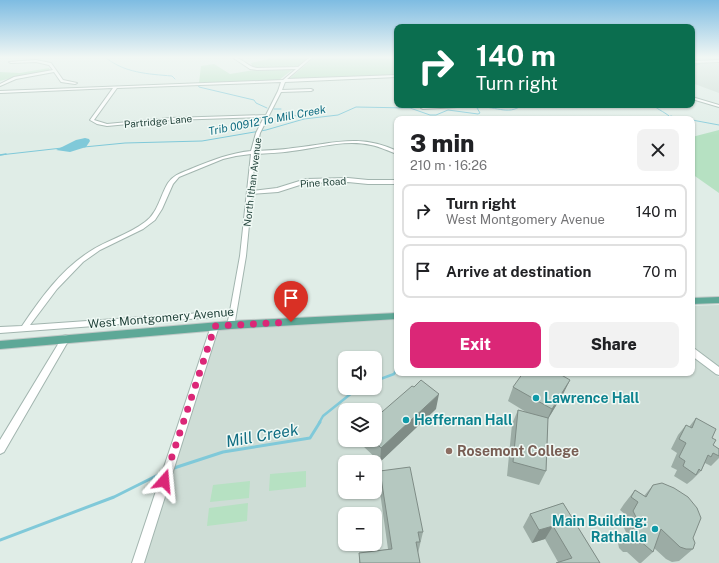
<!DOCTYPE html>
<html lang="en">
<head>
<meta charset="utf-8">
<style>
	:root { --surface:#fff; --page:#f2f2f2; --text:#202124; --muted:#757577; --line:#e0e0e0; --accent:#db2777 }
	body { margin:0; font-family:"Public Sans",sans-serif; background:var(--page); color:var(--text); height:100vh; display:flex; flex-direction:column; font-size:15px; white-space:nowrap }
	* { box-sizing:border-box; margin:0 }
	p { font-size:13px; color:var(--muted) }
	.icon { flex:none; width:22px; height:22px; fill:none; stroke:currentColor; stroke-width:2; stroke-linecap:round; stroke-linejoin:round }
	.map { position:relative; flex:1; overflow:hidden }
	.drawer { position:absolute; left:394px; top:116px; width:301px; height:260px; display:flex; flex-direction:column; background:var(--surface); border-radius:8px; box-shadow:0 1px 3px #0004 }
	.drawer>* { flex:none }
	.banner { position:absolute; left:394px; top:24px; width:301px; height:84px; border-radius:8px; box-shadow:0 1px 3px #0004; background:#0b6e4f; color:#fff; overflow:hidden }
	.buttons { position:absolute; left:338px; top:351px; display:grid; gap:8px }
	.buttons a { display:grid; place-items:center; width:44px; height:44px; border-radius:8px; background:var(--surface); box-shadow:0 1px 3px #0004; font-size:20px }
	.pin { position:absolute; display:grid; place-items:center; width:34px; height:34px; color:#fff; margin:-41px -17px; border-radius:50% 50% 50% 0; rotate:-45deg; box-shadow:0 0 4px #0007 }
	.pin .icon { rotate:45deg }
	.me { position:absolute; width:44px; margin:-22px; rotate:18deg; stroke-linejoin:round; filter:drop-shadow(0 0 3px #0008) }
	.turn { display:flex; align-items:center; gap:14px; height:84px; padding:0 16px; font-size:18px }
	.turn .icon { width:52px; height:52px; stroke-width:2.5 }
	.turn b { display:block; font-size:28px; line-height:34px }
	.round { display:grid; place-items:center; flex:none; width:42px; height:42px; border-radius:8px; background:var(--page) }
	.head { display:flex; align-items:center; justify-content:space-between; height:68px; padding:0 16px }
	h1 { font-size:24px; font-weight:800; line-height:30px }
	.cta { display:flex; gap:8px; margin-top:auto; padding:8px 16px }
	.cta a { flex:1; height:46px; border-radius:8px; background:var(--accent); color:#fff; font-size:16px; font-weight:800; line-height:46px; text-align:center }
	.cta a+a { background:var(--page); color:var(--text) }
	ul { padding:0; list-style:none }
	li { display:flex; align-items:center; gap:12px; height:54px; margin:0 8px 6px; padding:0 8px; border:2px solid var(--line); border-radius:8px }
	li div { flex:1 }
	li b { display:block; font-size:15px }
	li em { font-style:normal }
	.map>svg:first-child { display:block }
	.built { fill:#ceddd6; fill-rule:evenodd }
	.green { fill:#b6e1c2 }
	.water { fill:#80c9d9 }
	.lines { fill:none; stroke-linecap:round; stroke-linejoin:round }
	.stream-far3 { stroke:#80c9d9; stroke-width:1 }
	.stream-far2 { stroke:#80c9d9; stroke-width:1.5 }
	.stream-far1 { stroke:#80c9d9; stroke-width:2.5 }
	.stream { stroke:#80c9d9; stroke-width:3 }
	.minor-casing { stroke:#a2b5af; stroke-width:2 }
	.major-casing { stroke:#c0c9c7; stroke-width:2 }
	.minor { fill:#fff; fill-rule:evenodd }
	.major { fill:#5ea897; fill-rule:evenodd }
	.wall { fill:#9caca5 }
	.shaded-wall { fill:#7f8c86 }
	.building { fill:#b5c8c0; stroke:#7f8c86 }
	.route { stroke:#db2777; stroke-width:7; stroke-dasharray:0 12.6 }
	.culture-dot { fill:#0f9aa8; stroke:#f0f9f5; stroke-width:1.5 }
	.education-dot { fill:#8d6e63; stroke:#f0f9f5; stroke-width:1.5 }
	.labels { text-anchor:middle; stroke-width:3; stroke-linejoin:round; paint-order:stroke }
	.far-street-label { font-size:10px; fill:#1e3f37; stroke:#f0f9f5 }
	.far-water-label { font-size:11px; font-style:italic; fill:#116d82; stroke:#f0f9f5 }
	.street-label { font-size:12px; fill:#1e3f37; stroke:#f0f9f5 }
	.near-culture-label { font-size:14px; font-weight:bold; fill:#0d838f; stroke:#f0f9f5; text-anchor:start }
	.near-education-label { font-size:14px; font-weight:bold; fill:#785e54; stroke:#f0f9f5; text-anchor:start }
	.near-water-label { font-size:16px; font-style:italic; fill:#116d82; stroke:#f0f9f5 }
</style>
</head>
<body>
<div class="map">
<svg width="719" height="563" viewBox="0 0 719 563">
	<rect width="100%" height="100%" fill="#e0ede7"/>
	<path class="built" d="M719,62V93L692,83V63Z
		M719,305V368L692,347V306Z
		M397,320V373H692V355L719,377V563H144L218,329ZM345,358H375V388H345ZM345,410H375V440H345ZM345,462H375V492H345ZM345,514H375V544H345Z"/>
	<path class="green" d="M267,57H309L279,80L199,83L201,66L214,64L230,74L254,70L251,63L268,59Z
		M315,57H382L397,61V75L289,79Z
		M49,68L50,71L26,74L0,81V72L20,73Z
		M719,130V193L692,174V137Z
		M306,471V487L269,491L270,474Z
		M250,481L249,498L210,502L213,485Z
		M248,503L247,521L207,526L209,508Z"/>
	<path class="water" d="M85,138L89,139L90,141L86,147L70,152L56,150L76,140Z"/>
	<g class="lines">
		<path class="stream-far3" d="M105,57C124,73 148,74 172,76L175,79
			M692,61L700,64L692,66
			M198,85L199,87L254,100L256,103L267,108
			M653,105C658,110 667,113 671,118L669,119
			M274,109H281
			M287,112L303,119
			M671,116L681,119
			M692,120L719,125
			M84,147L125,143L202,141L266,130L304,119L338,115L356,107L410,108L430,115H436L448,110L478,114L480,113L477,108C493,104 508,117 522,105
			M0,155L62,148"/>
		<path class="stream-far2" d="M0,155L6,154"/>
		<path class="stream-far1" d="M375,381L394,374L397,368
			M319,423L323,416L358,388"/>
		<path class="stream" d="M174,468L223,452L310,438L320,422
			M0,540L114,497L160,474"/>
		<defs>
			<path id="minor" d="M232,57C241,57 248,67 257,68L298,67L310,57H313L287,79L397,75V77L285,82L282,90L311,89L313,90L311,91L281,92L260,133L256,151C269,150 281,150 293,148C332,144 359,133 397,151V154C388,151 381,147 371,145C345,139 318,148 292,151C280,153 268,153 255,154L252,191L277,188L306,179L348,178L368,180H397V184H368L348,182L306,183L278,192L252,194L246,256L234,327H228L227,325L229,316L0,333V327L22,326C41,298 61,270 89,252C107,240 128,235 145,222C158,213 160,196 168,183C174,174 184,172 193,168C213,160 230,153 251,151L256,133L264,117L171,120L107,126L97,124L90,120L113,88L0,93V91L283,80L296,69L257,70L250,69ZM281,82L278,91L266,115L171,118L107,124L94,120L117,88ZM251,154L240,256L230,311L30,325L57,289L83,262L100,250L143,229L155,220L162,209L173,184L179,177L223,159L236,156Z
				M36,60L51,63L63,80L77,83L75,84L61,82L54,72L16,79L0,86V84L14,77L53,70L49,65L36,62L11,63L9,62Z
				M719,60V62L692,63V61Z
				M692,97L719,105V107L692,99Z
				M455,105H477L475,106L423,109L421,108L423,107Z
				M215,323L218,324L219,326L144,563H132L211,326L212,324Z
				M66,335L69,336L70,338L4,452L0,454V440L63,336Z
				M692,348L695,349L719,367V375L716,374L692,356Z"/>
			<path id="major" d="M719,297V303L692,304V298Z
				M397,313V319L231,329L0,349V341L231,321Z"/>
		</defs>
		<use href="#minor" class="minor-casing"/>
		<use href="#major" class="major-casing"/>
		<use href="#minor" class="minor"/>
		<use href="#major" class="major"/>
	</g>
	<path class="wall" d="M570,380L563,394L548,419L546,471L539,485L507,476L512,424L518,410L526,412L508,401L513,387Z
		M436,409L380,462L363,446V440H375Z
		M696,418L712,438L713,445L719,449V458L711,466L705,463L701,471L692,480L687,484L674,476L677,470L671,467L677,453L671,449L678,435L686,425L689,427Z
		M380,471L423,532L418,553L420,563H359V553L388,549L379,485Z
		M653,485L693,538V549L679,561L672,562L666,559L654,548L653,552L641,563H639L627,552H623L619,548L618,543L623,538L626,532L622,524L627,516L620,510L624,504L635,490L644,496Z
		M563,503L600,563L558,562L545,539L532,543L523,527L530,514Z"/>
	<path class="shaded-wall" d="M570,380L563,394L545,424L552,409Z
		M439,394L436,409L380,462L381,448Z
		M553,526L545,539L532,543L539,530Z"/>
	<path class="building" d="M523,373H558L570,380L552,409L513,387Z
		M421,380L439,394L381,448L373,440H375V418L412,386L414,387Z
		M518,410L548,418L546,471L513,462Z
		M696,418L716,429L712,438L716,440L713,445L719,449V456L713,453L711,457L708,455L701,471L699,469L696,475L683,466L685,461L679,457L686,443L679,439L686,425L692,428Z
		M410,467L423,532H418L420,542H416L420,563H360L359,553L392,549L380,471Z
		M662,483L674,488L688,497L697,508L701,518L693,538L695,543L693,549H686L680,547L661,529L653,552L639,540H634L630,536V531L633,529L637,519L633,511L638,502L631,497L635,490L646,497L653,485Z
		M563,503L600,563H556L572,558L553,526L539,530L530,514Z"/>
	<linearGradient id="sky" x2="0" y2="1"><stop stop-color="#7ebce2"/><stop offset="0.42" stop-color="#f1f7f4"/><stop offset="1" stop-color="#f1f7f4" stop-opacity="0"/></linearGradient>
	<rect width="719" height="136" fill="url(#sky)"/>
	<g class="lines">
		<path class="route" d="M164,481L215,326L291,322"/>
	</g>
	<g class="culture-dot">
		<circle cx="536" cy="398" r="4"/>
		<circle cx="406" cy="420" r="4"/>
		<circle cx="655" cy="529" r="4"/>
	</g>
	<circle class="education-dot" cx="449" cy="451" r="4"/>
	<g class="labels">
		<g class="far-street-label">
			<text transform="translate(158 121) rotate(-5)" y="4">Partridge Lane</text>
			<text transform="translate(252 182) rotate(-83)" y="4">North Ithan Avenue</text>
			<text transform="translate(323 182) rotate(-4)" y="4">Pine Road</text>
		</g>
		<g class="far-water-label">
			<text transform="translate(267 120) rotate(-11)" y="4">Trib 00912 To Mill Creek</text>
		</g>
		<g class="street-label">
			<text transform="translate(161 318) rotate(-5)" y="4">West Montgomery Avenue</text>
		</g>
		<g class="near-culture-label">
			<text x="544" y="403">Lawrence Hall</text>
			<text x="414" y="425">Heffernan Hall</text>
			<text x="647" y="526" text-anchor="end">Main Building:<tspan x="647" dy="16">Rathalla</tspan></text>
		</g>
		<g class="near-education-label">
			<text x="457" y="456">Rosemont College</text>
		</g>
		<g class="near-water-label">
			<text transform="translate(262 435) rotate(-10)" y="6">Mill Creek</text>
		</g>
	</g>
</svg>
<div class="buttons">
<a><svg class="icon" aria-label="sound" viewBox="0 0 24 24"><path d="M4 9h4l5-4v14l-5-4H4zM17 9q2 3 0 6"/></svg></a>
<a><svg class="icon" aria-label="layers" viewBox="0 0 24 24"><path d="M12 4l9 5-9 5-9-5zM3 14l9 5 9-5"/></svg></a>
<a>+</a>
<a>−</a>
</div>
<div class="pin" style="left:291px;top:322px;background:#d93025"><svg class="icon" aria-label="arrive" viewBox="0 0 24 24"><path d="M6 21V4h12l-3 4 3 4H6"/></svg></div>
<svg class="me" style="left:164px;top:481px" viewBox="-20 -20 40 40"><path d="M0-17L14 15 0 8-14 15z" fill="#db2777" stroke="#fff" stroke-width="4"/></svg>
<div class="banner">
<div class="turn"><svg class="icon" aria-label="right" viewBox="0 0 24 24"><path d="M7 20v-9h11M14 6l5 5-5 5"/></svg><div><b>140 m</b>Turn right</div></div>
</div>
<section class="drawer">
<div class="head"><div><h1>3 min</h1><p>210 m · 16:26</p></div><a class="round"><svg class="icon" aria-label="close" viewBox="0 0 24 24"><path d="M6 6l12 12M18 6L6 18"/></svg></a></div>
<ul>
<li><svg class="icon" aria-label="right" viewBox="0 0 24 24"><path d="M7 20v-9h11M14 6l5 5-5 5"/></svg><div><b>Turn right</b><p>West Montgomery Avenue</p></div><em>140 m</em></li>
<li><svg class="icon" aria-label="arrive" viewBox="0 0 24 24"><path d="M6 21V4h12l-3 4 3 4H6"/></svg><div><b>Arrive at destination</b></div><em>70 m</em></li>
</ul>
<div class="cta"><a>Exit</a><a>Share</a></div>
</section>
</div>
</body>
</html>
